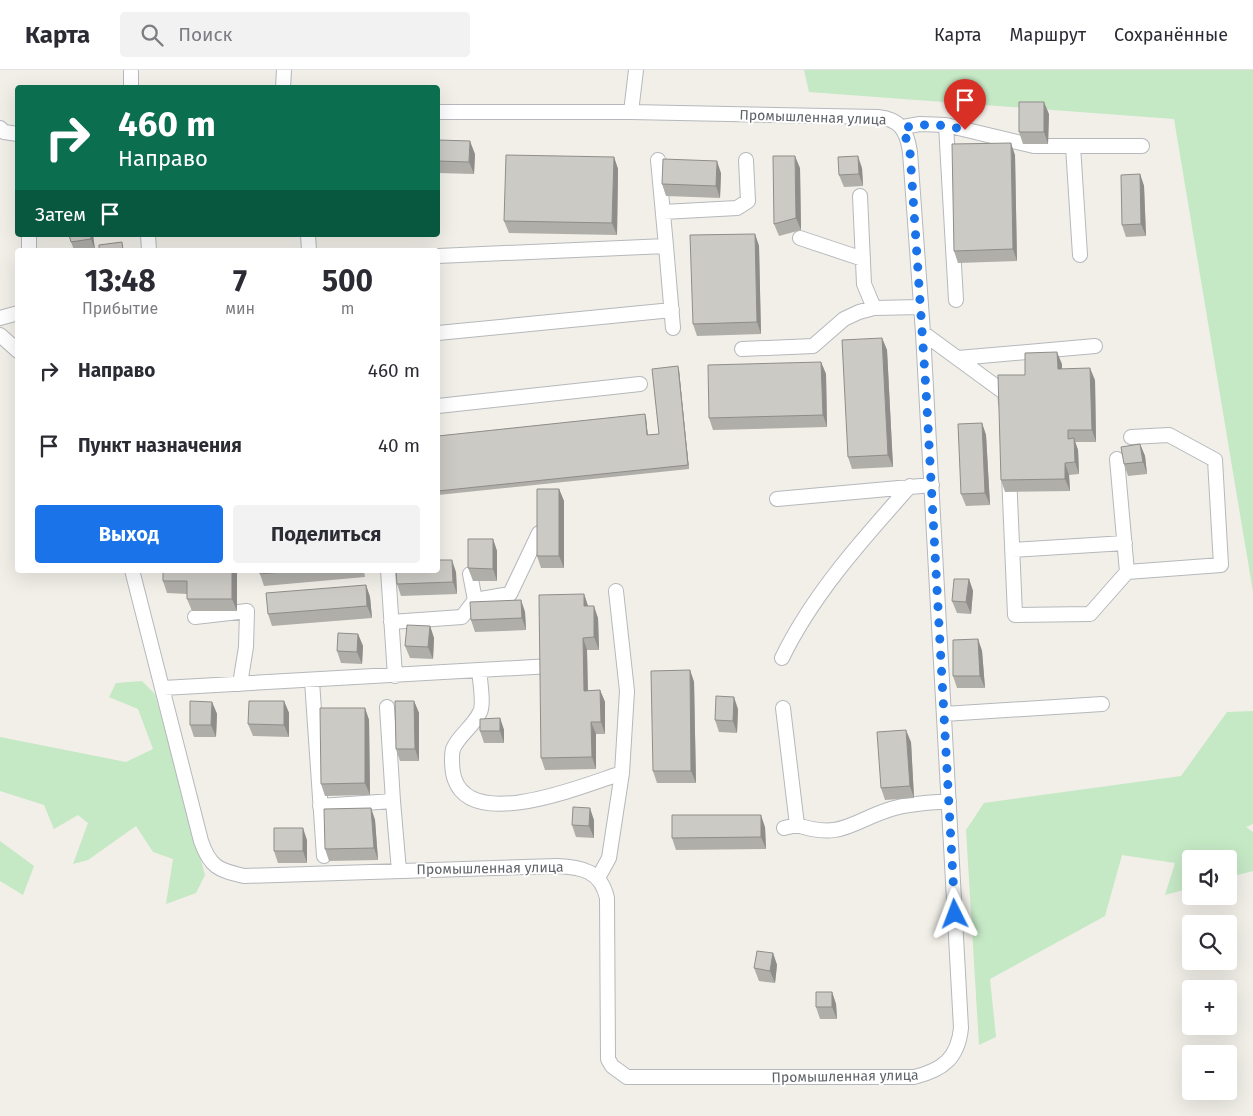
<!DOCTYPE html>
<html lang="ru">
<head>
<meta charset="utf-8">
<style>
	:root { --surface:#fff; --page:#f2f2f3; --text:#2b2b33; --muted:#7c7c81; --line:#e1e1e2; --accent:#1a73e8 }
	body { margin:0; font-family:"Fira Sans",sans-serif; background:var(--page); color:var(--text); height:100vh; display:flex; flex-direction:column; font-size:19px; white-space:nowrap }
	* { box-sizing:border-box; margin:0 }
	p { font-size:16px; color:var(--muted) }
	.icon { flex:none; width:28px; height:28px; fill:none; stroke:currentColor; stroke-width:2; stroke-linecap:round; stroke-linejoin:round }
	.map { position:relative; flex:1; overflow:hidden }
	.details { position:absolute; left:15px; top:178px; width:425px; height:325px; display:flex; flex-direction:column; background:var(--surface); border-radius:5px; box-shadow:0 5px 20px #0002 }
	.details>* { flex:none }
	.banner { position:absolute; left:15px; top:15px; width:425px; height:152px; border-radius:5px; box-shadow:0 5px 20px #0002; background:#0b6e4f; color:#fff; overflow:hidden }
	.buttons { position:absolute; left:1182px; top:780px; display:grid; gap:10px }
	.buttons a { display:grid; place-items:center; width:55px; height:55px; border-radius:5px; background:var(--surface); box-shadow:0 5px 20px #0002; font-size:25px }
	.pin { position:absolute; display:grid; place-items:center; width:42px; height:42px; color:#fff; margin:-51px -21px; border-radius:50% 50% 50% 0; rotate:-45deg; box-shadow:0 0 5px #0007 }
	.pin .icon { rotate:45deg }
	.me { position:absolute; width:55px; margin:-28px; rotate:357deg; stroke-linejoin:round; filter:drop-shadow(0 0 4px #0008) }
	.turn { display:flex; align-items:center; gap:18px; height:105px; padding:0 20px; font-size:22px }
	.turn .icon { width:65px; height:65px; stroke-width:2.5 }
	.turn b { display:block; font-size:35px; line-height:42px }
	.then { display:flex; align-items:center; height:48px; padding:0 20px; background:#0003; gap:10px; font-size:19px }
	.eta { display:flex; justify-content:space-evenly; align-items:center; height:85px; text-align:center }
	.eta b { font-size:30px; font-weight:700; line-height:35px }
	.action { display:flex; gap:10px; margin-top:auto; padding:10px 20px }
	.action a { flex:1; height:58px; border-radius:5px; background:var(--accent); color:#fff; font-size:20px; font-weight:700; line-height:58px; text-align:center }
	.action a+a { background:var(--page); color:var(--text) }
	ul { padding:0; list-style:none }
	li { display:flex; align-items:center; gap:15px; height:75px; padding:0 20px }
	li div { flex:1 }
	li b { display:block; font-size:19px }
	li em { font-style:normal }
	header { display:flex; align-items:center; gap:30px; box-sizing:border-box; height:70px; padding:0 25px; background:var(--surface); border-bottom:1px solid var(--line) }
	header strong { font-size:24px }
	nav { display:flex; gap:28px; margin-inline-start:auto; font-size:18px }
	.search { width:350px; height:45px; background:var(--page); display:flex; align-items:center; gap:12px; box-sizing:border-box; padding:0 18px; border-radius:5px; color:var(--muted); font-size:19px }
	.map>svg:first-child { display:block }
	.green { fill:#c5e8c5 }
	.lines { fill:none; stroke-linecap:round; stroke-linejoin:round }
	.minor-casing { stroke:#b5b8bc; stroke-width:16 }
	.minor { stroke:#fff; stroke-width:14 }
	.wall { fill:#afaea9 }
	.shaded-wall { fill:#8f8d8a }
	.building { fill:#cccac5; stroke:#8f8d8a }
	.route { stroke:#1a73e8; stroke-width:9; stroke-dasharray:0 16.2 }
	.labels { text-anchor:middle; stroke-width:4; stroke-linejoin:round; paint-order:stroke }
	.street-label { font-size:14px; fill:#5f6368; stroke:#fff }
</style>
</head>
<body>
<header>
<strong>Карта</strong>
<div class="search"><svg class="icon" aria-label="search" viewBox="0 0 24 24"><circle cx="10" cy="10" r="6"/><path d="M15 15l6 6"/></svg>Поиск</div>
<nav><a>Карта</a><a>Маршрут</a><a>Сохранённые</a></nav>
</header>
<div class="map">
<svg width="1253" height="1046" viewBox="0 0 1253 1046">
	<rect width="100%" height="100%" fill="#f1efe8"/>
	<path class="green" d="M804,0H1253V522L1174,49L809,22Z
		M142,611L155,624L205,805L196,823L166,834L173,789L153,782L136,756L88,790L73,794L88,753L78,745L54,759L44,735L0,721V667L126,692L153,679L138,639L109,627L116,613Z
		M1253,641V754L1246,757L1253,762V801L1229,807V789H1191V818L1165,825L1175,793L1122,785L1105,846L990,909L996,967L979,975L966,760L984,733L1181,706L1227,642Z
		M0,771L34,796L23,825L0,811Z"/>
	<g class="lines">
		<defs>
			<path id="minor" d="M131,2V18
				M283,18L284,0
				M631,42L636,0
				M946,55L956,230
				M903,57L920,54L946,55L1034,76H1142
				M0,58L4,62L18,64
				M1073,76L1080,185
				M860,126L864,214L874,238
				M663,142L737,138L748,131L746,90
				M29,165V180
				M148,165L149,180
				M308,165L309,180
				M800,168L863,189
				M666,176L673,258
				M438,186L666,176L658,90
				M0,248L18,243
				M438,263L672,240
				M923,263L1005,323L1006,333
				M0,265L18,281
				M742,279L813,276L844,249L859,242L874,238L921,237
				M958,288L1095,276
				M438,336L640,314
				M1117,389L1127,502
				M1009,404L1015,545L1090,544L1127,502L1221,495L1215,390L1169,365L1131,367
				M777,429L932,415
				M1012,480L1125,473
				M132,500L201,771C210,797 218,800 244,806L557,796C582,797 601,801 607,828L608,989L612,996L627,1007H914C943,1000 958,988 961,958L923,263L910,82C907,61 900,49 878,47L631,42H438
				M388,500L395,606
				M470,504L475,530
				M616,521L627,621L622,703
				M195,547L247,541L246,577L240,614
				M391,552L462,547L475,530L510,524L539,463
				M782,588C813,524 863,469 910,416
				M479,600C480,610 484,635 480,642C474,656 458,666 453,679C451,686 452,703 455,710C474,762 587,714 622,703L609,788L598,808
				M312,611L324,786
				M163,618L551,596
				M387,637L393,731
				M783,638L797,755C842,770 852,751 891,739C910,733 930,733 949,731
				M944,644L1102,634
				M320,736L393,731L399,801
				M784,758L797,755"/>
		</defs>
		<use href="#minor" class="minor-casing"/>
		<use href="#minor" class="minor"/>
	</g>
	<path class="wall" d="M1049,44L1048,74H1023L1019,62Z
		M438,70L475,84L474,104L438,103Z
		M1015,85L1017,191L958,193L954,181Z
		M614,87L618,99L617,165L509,163L504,151Z
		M800,98L801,160L779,166L774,154Z
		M862,98L863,116L844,117L839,105Z
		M721,103L720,128L666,126L662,114Z
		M1140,104L1144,116L1146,166L1126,167L1122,155Z
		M755,164L759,176L761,264L697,266L693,254Z
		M69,165H93L95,180H74L71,172Z
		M882,268L887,280L893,397L852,399L848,387Z
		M821,292L826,304L827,357L713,360L709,348Z
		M1062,294V299L1095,310L1096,372H1075L1078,380L1079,404L1069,405L1070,421L1005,422L1001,410L1025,305Z
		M679,300L689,399L438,425V366L645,344L646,348L648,365L659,364Z
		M982,353L986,365L990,435L966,436L961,424Z
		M1140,374L1145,386L1147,404L1128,406L1124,394Z
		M559,419L564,431V498H541L537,486Z
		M493,469L497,481V511H473L468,498Z
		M163,500H237V541H192L187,529V524L167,523L163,511Z
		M259,500H364L365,507L264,516L260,504Z
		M456,502L457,524L401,526L397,514Z
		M969,509L973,521L971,544L957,543L952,531Z
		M366,515L370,527L372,548L272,556L268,544Z
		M584,524L588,536L598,548L599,580H587L588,621L600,620L605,632V664H596V699L545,700L541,688Z
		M521,530L525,542L526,560L475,562L471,550Z
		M430,556L434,568L433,589L410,588L405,576Z
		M358,564L363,576L362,594L341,593L337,581Z
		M978,569L982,581L985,618H957L953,606Z
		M690,600L694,612L696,713H657L653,701Z
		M284,631L289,643V667L253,666L248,654Z
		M414,631L419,643V691H400L396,679Z
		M212,632L217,644L216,667H194L190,655Z
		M365,638L369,650L370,725L325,726L321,714Z
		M738,639L737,663L719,662L715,650Z
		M500,648L504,660V673H484L480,661Z
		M911,672L914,728L885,730L881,718Z
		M371,738L375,750L378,790L329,791L325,779Z
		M594,750V768L576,767L572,755Z
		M765,757L766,779L676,780L672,768Z
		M307,770V793H278L274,781Z
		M773,883L777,895L775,913L759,911L754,898Z
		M832,922L836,934L837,949H820L816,937Z"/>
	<path class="shaded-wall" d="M1044,32L1049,44L1048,74L1044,62Z
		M470,71L475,84L474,104L469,92Z
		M1011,73L1015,85L1017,191L1013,179Z
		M795,86L800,98L801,160L796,148Z
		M858,86L862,98L863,116L859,104Z
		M614,87L618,99L617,165L612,153Z
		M717,91L721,103L720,128L716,116Z
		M1140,104L1144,116L1146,166L1141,154Z
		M755,164L759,176L761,264L757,252Z
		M91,165H93L95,180L91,169Z
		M882,268L887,280L893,397L888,385Z
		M1057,282L1062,294V311L1058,299Z
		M821,292L826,304L827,357L823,345Z
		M678,296L679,300L689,399L688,395Z
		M1090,298L1095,310L1096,372L1092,360Z
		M645,344L646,348L648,369L647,365Z
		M982,353L986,365L990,435L985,423Z
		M1074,368L1078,380L1079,404L1075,392Z
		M1140,374L1145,386L1147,404L1143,392Z
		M1065,393L1069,405L1070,421L1065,409Z
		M559,419L564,431V498L559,486Z
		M493,469L497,481V511L493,499Z
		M452,490L456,502L457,524L453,512Z
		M232,500H237V541L232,529Z
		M969,509L973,521L971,544L966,532Z
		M366,515L370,527L372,548L367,536Z
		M584,524L588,536H584Z
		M521,530L525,542L526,560L522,548Z
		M594,536L598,548L599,580L594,567Z
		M430,556L434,568L433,589L428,577Z
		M358,564L363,576L362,594L357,582Z
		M583,568L587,580L588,633L584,621Z
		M978,569L982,581L985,618L980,606Z
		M690,600L694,612L696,713L691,701Z
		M600,620L605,632V664L601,652Z
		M734,627L738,639L737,663L733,651Z
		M284,631L289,643V667L284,655Z
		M414,631L419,643V691L415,679Z
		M212,632L217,644L216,667L211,655Z
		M365,638L369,650L370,725L365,713Z
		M500,648L504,660V673L500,661Z
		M591,652L596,664V699L592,687Z
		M906,660L911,672L914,728L910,716Z
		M371,738L375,750L378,790L374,778Z
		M590,738L594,750V768L589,756Z
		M761,745L765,757L766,779L761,767Z
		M303,758L307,770V793L303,781Z
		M773,883L777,895L775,913L770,901Z
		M832,922L836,934L837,949L832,937Z"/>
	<path class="building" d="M1019,32H1044V62H1019Z
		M438,70L470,71L469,92L438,91Z
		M1011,73L1013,179L954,181L952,74Z
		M506,85L614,87L612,153L504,151Z
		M773,86H795L796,148L774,154Z
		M858,86L859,104L839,105L838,87Z
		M663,89L717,91L716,116L662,114Z
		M1140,104L1141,154L1122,155L1121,105Z
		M755,164L757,252L693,254L690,165Z
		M69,165H91V169L71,172Z
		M122,172L123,180H99V175Z
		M882,268L888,385L848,387L842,270Z
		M1057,282L1058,299L1090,298L1092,360H1068V369L1074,368L1075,392L1065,393V409L1001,410L998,305H1025V283Z
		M821,292L823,345L709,348L708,295Z
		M678,296L688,395L438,421V366L645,344L647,365L659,364L652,299Z
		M982,353L985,423L961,424L958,354Z
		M1140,374L1143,392L1124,394L1121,377Z
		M537,419H559V486H537Z
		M468,469H493V499L468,498Z
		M438,490H452L453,512L397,514L396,500H438Z
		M163,500H232V529H187V511H163Z
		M259,500H305L260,504Z
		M954,509H969L966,532L952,531Z
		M366,515L367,536L268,544L266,523Z
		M584,524V536H594V567L583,568L584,621L600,620L601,652H591L592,687L541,688L539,525Z
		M521,530L522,548L471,550L470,532Z
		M407,555L430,556L428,577L405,576Z
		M338,563L358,564L357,582L337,581Z
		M978,569L980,606H953V570Z
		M690,600L691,701H653L651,601Z
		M716,626L734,627L733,651L715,650Z
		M190,631L212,632L211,655H190Z
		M249,631H284V655L248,654Z
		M395,631H414L415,679H396Z
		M320,638H365V713L321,714Z
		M500,648V661H480V649Z
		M906,660L910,716L881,718L877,662Z
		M573,737L590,738L589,756L572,755Z
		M371,738L374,778L325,779L324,739Z
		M672,745H761V767L672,768Z
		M274,758H303V781H274Z
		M757,881L773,883L770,901L754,898Z
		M816,922H832V937H816Z"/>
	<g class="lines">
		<path class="route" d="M955,844L926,320L910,82L903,58C925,53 943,54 965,60"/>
	</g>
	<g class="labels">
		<g class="street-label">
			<text transform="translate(813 47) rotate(2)" y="5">Промышленная улица</text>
			<text transform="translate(490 798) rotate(-1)" y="5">Промышленная улица</text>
			<text transform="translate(845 1006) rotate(-1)" y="5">Промышленная улица</text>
		</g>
	</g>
</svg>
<div class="buttons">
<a><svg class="icon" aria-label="sound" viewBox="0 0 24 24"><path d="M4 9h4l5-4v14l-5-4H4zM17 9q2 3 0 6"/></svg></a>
<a><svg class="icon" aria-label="search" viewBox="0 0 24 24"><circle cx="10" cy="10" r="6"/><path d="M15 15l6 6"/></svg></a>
<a>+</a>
<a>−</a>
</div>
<div class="pin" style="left:965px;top:60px;background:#d93025"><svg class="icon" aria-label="arrive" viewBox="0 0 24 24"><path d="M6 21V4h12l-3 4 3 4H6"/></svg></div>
<svg class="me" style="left:955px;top:844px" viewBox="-20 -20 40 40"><path d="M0-17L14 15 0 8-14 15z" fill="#1a73e8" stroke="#fff" stroke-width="4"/></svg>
<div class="banner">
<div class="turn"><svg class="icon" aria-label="right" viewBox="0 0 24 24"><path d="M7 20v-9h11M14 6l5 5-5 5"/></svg><div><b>460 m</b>Направо</div></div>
<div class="then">Затем<svg class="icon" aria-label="arrive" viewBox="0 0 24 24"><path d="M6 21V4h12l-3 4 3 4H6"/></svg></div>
</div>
<section class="details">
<div class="eta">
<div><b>13:48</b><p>Прибытие</p></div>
<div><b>7</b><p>мин</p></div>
<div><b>500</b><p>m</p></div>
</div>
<ul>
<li><svg class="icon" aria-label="right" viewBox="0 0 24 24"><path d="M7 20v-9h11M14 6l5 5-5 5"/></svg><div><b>Направо</b></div><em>460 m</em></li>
<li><svg class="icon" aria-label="arrive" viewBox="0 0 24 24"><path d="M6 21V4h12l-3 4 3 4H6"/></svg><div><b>Пункт назначения</b></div><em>40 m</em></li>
</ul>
<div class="action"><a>Выход</a><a>Поделиться</a></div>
</section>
</div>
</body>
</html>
